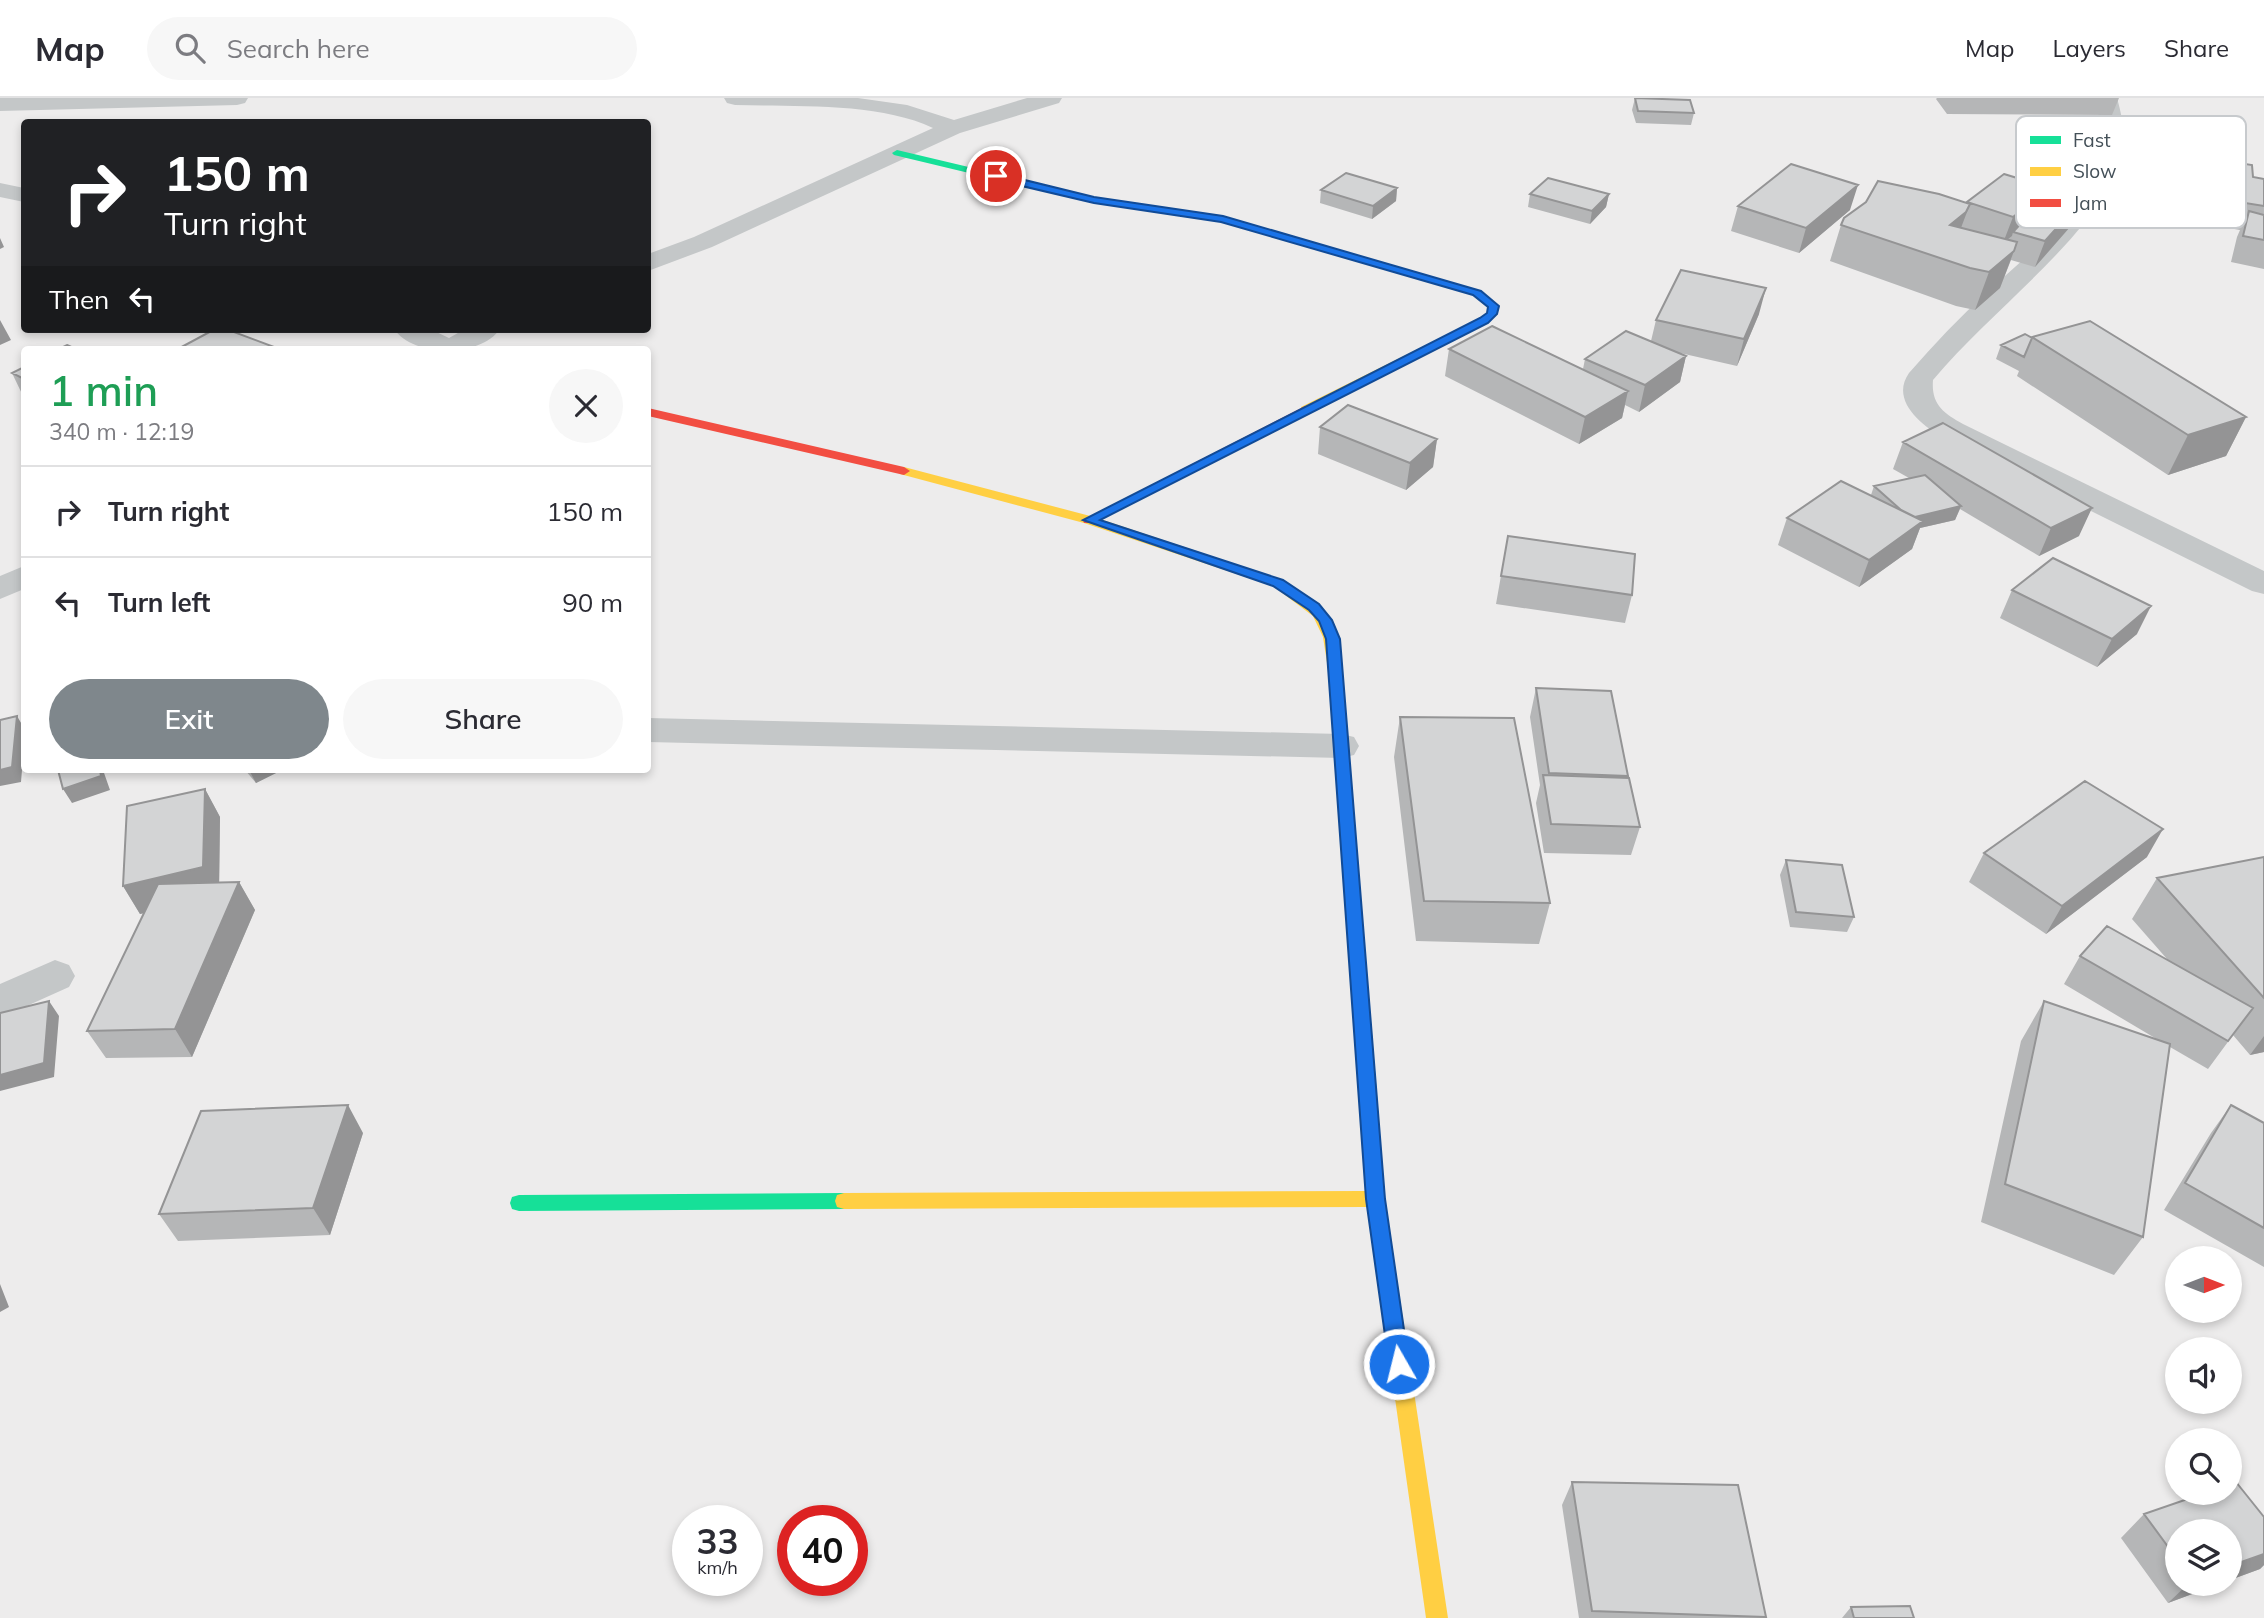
<!DOCTYPE html>
<html lang="en">
<head>
<meta charset="utf-8">
<style>
	:root { --surface:#fff; --page:#f7f7f7; --text:#2b2b33; --muted:#7c7c81; --line:#e1e1e2; --accent:#7f878c }
	body { margin:0; font-family:Mulish,sans-serif; background:var(--page); color:var(--text); height:100vh; display:flex; flex-direction:column; font-size:26px; white-space:nowrap }
	* { box-sizing:border-box; margin:0 }
	p { font-size:23px; color:var(--muted) }
	.icon { flex:none; width:38px; height:38px; fill:none; stroke:currentColor; stroke-width:2; stroke-linecap:round; stroke-linejoin:round }
	.map { position:relative; flex:1; overflow:hidden }
	.details { position:absolute; left:21px; top:248px; width:630px; height:427px; display:flex; flex-direction:column; background:var(--surface); border-radius:7px; box-shadow:0 4px 10px #0003 }
	.details>* { flex:none }
	.banner { position:absolute; left:21px; top:21px; width:630px; height:214px; border-radius:7px; box-shadow:0 4px 10px #0003; background:#202124; color:#fff; overflow:hidden }
	.needle { width:46px; rotate:90deg }
	.controls { position:absolute; left:2165px; top:1148px; display:grid; gap:14px }
	.controls a { display:grid; place-items:center; width:77px; height:77px; border-radius:50%; background:var(--surface); box-shadow:0 4px 10px #0003; font-size:35px }
	.speed { position:absolute; left:672px; top:1407px; display:flex; gap:14px; font-size:35px; font-weight:700; text-align:center }
	.speed>* { display:grid; place-content:center; width:91px; height:91px; border-radius:50%; background:var(--surface); box-shadow:0 4px 10px #0003; line-height:1 }
	.speed small { font-size:18px; font-weight:400 }
	.speed .limit { border:10px solid #d22; background:#fff; color:#111 }
	.pin { position:absolute; display:grid; place-items:center; width:60px; height:60px; color:#fff; margin:-30px; border:4px solid #fff; border-radius:50%; box-shadow:0 2px 7px #0007 }
	.me { position:absolute; width:77px; margin:-38px; rotate:352deg; stroke-linejoin:round; filter:drop-shadow(0 0 5px #0008) }
	.turn { display:flex; align-items:center; gap:24px; height:147px; padding:0 28px; font-size:32px }
	.turn .icon { width:91px; height:91px; stroke-width:2.5 }
	.turn b { display:block; font-size:49px; line-height:60px }
	.then { display:flex; align-items:center; height:66px; padding:0 28px; background:#0003; gap:14px; font-size:26px }
	.round { display:grid; place-items:center; flex:none; width:74px; height:74px; border-radius:37px; background:var(--page) }
	.summary { display:flex; align-items:center; justify-content:space-between; height:119px; padding:0 28px }
	h1 { font-size:42px; font-weight:600; line-height:52px; color:#1e9e55 }
	.action { display:flex; gap:14px; margin-top:auto; padding:14px 28px }
	.action a { flex:1; height:80px; border-radius:42px; background:var(--accent); color:#fff; font-size:28px; font-weight:600; line-height:80px; text-align:center }
	.action a+a { background:var(--page); color:var(--text) }
	ul { padding:0; list-style:none }
	li { display:flex; align-items:center; gap:21px; height:91px; padding:0 28px; border-top:2px solid var(--line) }
	li div { flex:1 }
	li b { display:block; font-size:26px }
	li em { font-style:normal }
	header { display:flex; align-items:center; gap:42px; box-sizing:border-box; height:98px; padding:0 35px; background:var(--surface); border-bottom:2px solid var(--line) }
	header strong { font-size:33px }
	nav { display:flex; gap:38px; margin-inline-start:auto; font-size:24px }
	.search { width:490px; height:63px; background:var(--page); display:flex; align-items:center; gap:18px; box-sizing:border-box; padding:0 24px; border-radius:38px; color:var(--muted); font-size:26px }
	.map>svg:first-child { display:block }
	.lines { fill:none; stroke-linecap:round; stroke-linejoin:round }
	.street { fill:#c4c7c8; fill-rule:evenodd }
	.fast { fill:#16e098; fill-rule:evenodd }
	.slow { fill:#ffcf43; fill-rule:evenodd }
	.jam { fill:#f24e42; fill-rule:evenodd }
	.wall { fill:#b5b6b7 }
	.shaded-wall { fill:#949495 }
	.building { fill:#d3d4d5; stroke:#949495; stroke-width:2 }
	.route { fill:#1a73e8; stroke:#114b97; stroke-width:2 }
	.key { fill:#fff; stroke:#c7cacd; stroke-width:2 }
	.key-label { font-size:19px; fill:#445058 }
</style>
</head>
<body>
<header>
<strong>Map</strong>
<div class="search"><svg class="icon" aria-label="search" viewBox="0 0 24 24"><circle cx="10" cy="10" r="6"/><path d="M15 15l6 6"/></svg>Search here</div>
<nav><a>Map</a><a>Layers</a><a>Share</a></nav>
</header>
<div class="map">
<svg width="2264" height="1520" viewBox="0 0 2264 1520">
	<rect width="100%" height="100%" fill="#edecec"/>
	<g class="lines">
		<path class="street" d="M0,0H248L245,5L237,7L0,13Z
			M724,0H858L907,7L954,22L1027,0H1062L1059,5L960,35L712,149L648,173V156L694,139L933,30C878,4 796,9 735,7L727,5Z
			M2095,0H2117C2124,25 2127,45 2118,70L2197,105L2264,122V138L2179,115L2113,85C2065,162 1990,214 1933,282C1931,306 1943,315 1963,326L2264,473V496L2252,493L1942,339C1921,327 1890,302 1909,275C1934,246 1960,219 1987,194C2028,156 2085,115 2099,58C2104,38 2100,20 2095,0Z
			M0,85L24,90V104L0,99Z
			M394,231H430L449,240L465,231H500C480,260 414,260 394,231Z
			M24,468V491L0,501V478Z
			M648,620L1341,636L1354,639L1359,648L1354,657L1341,660L648,644Z
			M55,862L69,867L75,878L69,889L0,920V886Z"/>
		<path class="fast" d="M897,52L1094,99L1222,118L1295,141L1290,144L1221,124L1094,105L894,57L892,55Z
			M1335,566L1342,571L1378,1009L1375,1014L1369,1016L1363,1014L1360,1009L1328,571Z
			M844,1095L851,1097L853,1103L851,1109L844,1111L519,1113L512,1111L510,1105L512,1099L519,1097Z"/>
		<path class="slow" d="M1286,139L1481,193L1497,206L1498,216L1488,224L1309,315H1301V309L1480,220L1487,215V209L1473,197L1286,143Z
			M904,369L1094,419L1283,482L1324,513L1337,539L1342,571L1335,576L1328,571L1323,539L1313,518L1273,488L1084,425L900,376L898,373Z
			M1369,1002L1375,1004L1378,1009L1385,1101L1448,1520H1426L1368,1109L844,1111L837,1109L835,1103L837,1097L844,1095L1366,1093L1360,1009L1363,1004Z"/>
		<path class="jam" d="M1305,308L1309,309V315L1094,425H1084L1083,422Z
			M648,310L904,369L910,373L904,377L648,318Z"/>
	</g>
	<path class="wall" d="M1635,0L1694,15L1691,27L1636,25L1632,12Z
		M1937,0H2119L2112,17L1947,16L1936,1Z
		M2195,58L2253,79L2264,81V171L2231,164L2237,139L2240,132L2184,122V83Z
		M1397,90L1396,103L1372,121L1320,105L1321,92Z
		M1530,96H1609L1606,109L1590,126L1528,109Z
		M2047,96L2080,104L2070,129L2035,169L2011,162L2000,190L1975,212L1956,208L1830,163L1841,127L1967,105Z
		M1738,108L1850,112L1799,155L1731,133Z
		M1759,216L1737,268L1680,255L1686,258L1680,284L1639,314L1625,307L1622,320L1579,346L1445,278L1449,251L1583,271L1585,261L1651,243L1656,222Z
		M2032,239L2246,319L2226,358L2168,377L2017,278L2019,273L1996,261L2001,247Z
		M24,269V300L12,275Z
		M1320,329L1437,341L1433,369L1406,392L1318,356Z
		M1903,344L2079,438L2039,458L1960,411L1955,422L1920,430L1912,451L1859,489L1778,447L1787,420L1871,397L1874,388L1909,380L1893,371Z
		M1508,438L1632,497L1625,525L1496,506Z
		M2012,492L2137,536L2097,569L2000,520Z
		M1536,590L1628,678L1627,680L1640,729L1631,757L1544,755L1536,705L1540,687L1530,619Z
		M1400,619L1550,805L1539,846L1416,843L1394,659Z
		M245,672H282L256,685Z
		M205,691L220,719L219,784H239L255,812L192,959L106,960L87,933L144,815L140,816L123,788Z
		M1984,755L2147,759L2046,836L1969,784Z
		M2264,759V954L2250,957L2233,937L2208,971L2170,949L2143,1139L2114,1177L1981,1124L2021,943L2044,903L2160,943L2064,886L2080,858L2167,861L2132,821L2157,780Z
		M1786,762L1854,819L1847,834L1790,829L1780,777Z
		M2231,1007L2264,1025V1169L2164,1112L2211,1035Z
		M363,1035L330,1137L178,1143L159,1116Z
		M1572,1384L1766,1519V1520H1579L1562,1407Z
		M2236,1384L2264,1419V1467L2260,1471L2230,1482V1433H2177V1486H2219L2168,1505L2121,1440L2144,1416L2205,1395H2230V1386Z
		M1851,1509L1914,1520H1842Z"/>
	<path class="shaded-wall" d="M1858,87L1850,112L1799,155L1806,130Z
		M1397,90L1396,103L1372,121L1373,108Z
		M2050,90L2040,115L2013,134L2012,138L2003,145L2013,119Z
		M1609,96L1606,109L1590,126L1592,113Z
		M2080,104L2070,129L2035,169L2045,143Z
		M1970,106L1953,151L1950,127Z
		M0,140L4,149L0,151Z
		M2014,153L2000,190L1975,212L1989,174Z
		M1766,190L1759,216L1737,268L1744,241Z
		M0,222L11,242L0,247Z
		M1686,258L1680,284L1639,314L1645,287Z
		M1628,293L1622,320L1579,346L1585,319Z
		M2246,319L2226,358L2168,377L2188,337Z
		M1437,341L1433,369L1406,392L1410,365Z
		M1961,408L1955,422L1920,430L1912,451L1859,489L1869,462L1910,420Z
		M2092,410L2079,438L2039,458L2051,430Z
		M2151,508L2137,536L2097,569L2112,541Z
		M17,618L24,630V648L21,684L0,688V672Z
		M100,672H103L110,692L72,705L63,691Z
		M249,672H282L256,685Z
		M205,691L220,719L219,797L140,816L123,788Z
		M2163,731L2147,759L2046,836L2062,808Z
		M239,784L255,812L192,959L175,931Z
		M49,903L59,918L54,979L0,993V977Z
		M2264,938V954L2250,957Z
		M348,1007L363,1035L330,1137L313,1110Z
		M0,1186L9,1209L0,1214Z
		M2264,1456V1467L2260,1471L2230,1482V1468Z
		M2188,1486H2219L2168,1505Z"/>
	<path class="building" d="M1635,0L1690,2L1694,15L1638,13Z
		M2195,58L2252,67L2253,79L2264,81V108L2195,97Z
		M1791,66L1858,87L1806,130L1738,108Z
		M1346,75L1397,90L1373,108L1321,92Z
		M2004,76L2050,90L2013,119L1967,104Z
		M1548,80L1609,96L1592,113L1530,96Z
		M1878,83L1939,96L1970,106L1966,114L1950,127L2017,144L2014,153L1989,174L1970,170L1841,127L1844,120L1866,104Z
		M2049,95L2080,104L2045,143L2013,134Z
		M2249,113L2264,117V142L2243,138Z
		M1681,172L1766,190L1744,241L1656,222Z
		M2090,223L2246,319L2188,337L2032,239Z
		M1492,228L1628,293L1585,319L1449,251Z
		M215,231H226L282,252H176Z
		M1626,233L1686,258L1645,287L1585,261Z
		M2025,236L2032,240L2024,259L2001,247Z
		M67,247L78,252H57Z
		M24,269V281L12,275Z
		M1348,307L1437,341L1410,365L1320,329Z
		M1943,325L2092,410L2051,430L1903,344Z
		M1925,377L1961,408L1915,419L1901,412L1874,388Z
		M1841,383L1923,423L1869,462L1787,420Z
		M1508,438L1635,456L1632,497L1501,478Z
		M2053,460L2151,508L2112,541L2012,492Z
		M1536,590L1611,593L1628,678L1549,675Z
		M17,618L12,669L0,672V622Z
		M1400,619L1514,620L1550,805L1424,803Z
		M58,672H100L101,678L63,691Z
		M1543,677L1629,680L1640,729L1551,726Z
		M2085,683L2163,731L2062,808L1984,755Z
		M205,691L203,769L123,788L127,708Z
		M2264,759V900L2157,780Z
		M1786,762L1842,767L1854,819L1796,814Z
		M239,784L175,931L87,933L158,786Z
		M2107,828L2253,910L2228,943L2080,858Z
		M49,903L44,965L0,977V915Z
		M2044,903L2170,946L2143,1139L2005,1086Z
		M348,1007L313,1110L159,1116L201,1013Z
		M2231,1007L2264,1025V1130L2185,1085Z
		M1572,1384L1738,1387L1766,1519L1592,1513Z
		M2236,1384L2264,1419V1456L2230,1468V1433H2177V1461L2144,1416L2205,1395H2230V1386Z
		M1910,1508L1914,1520H1854L1851,1509Z"/>
	<path class="route" d="M996,75L1094,99L1223,118L1481,193L1499,208L1497,216L1488,225L1100,422L1283,482L1319,506L1332,522L1340,541L1385,1101L1409,1266L1406,1272L1399,1275L1392,1272L1389,1266L1366,1101L1326,541L1319,523L1309,512L1273,488L1083,422L1480,220L1487,215L1488,209L1473,197L1221,124L1094,105L992,81L991,78Z"/>
	<rect x="2016" y="18" width="230" height="112" rx="10" class="key"/>
	<rect x="2030" y="38" width="31" height="8" fill="#16e098"/>
	<rect x="2030" y="69" width="31" height="9" fill="#ffcf43"/>
	<rect x="2030" y="101" width="31" height="8" fill="#f24e42"/>
	<g class="key-label">
		<text x="2073" y="49">Fast</text>
		<text x="2073" y="80">Slow</text>
		<text x="2073" y="112">Jam</text>
	</g>
</svg>
<div class="controls">
<a><svg class="needle" viewBox="-14 -14 28 28"><path d="M0-13l5 13h-10z" fill="#e53935"/><path d="M0 13l5-13h-10z" fill="#7c7c81"/></svg></a>
<a><svg class="icon" aria-label="sound" viewBox="0 0 24 24"><path d="M4 9h4l5-4v14l-5-4H4zM17 9q2 3 0 6"/></svg></a>
<a><svg class="icon" aria-label="search" viewBox="0 0 24 24"><circle cx="10" cy="10" r="6"/><path d="M15 15l6 6"/></svg></a>
<a><svg class="icon" aria-label="layers" viewBox="0 0 24 24"><path d="M12 4l9 5-9 5-9-5zM3 14l9 5 9-5"/></svg></a>
</div>
<div class="speed"><div>33<small>km/h</small></div><div class="limit">40</div></div>
<div class="pin" style="left:996px;top:78px;background:#d93025"><svg class="icon" aria-label="arrive" viewBox="0 0 24 24"><path d="M6 21V4h12l-3 4 3 4H6"/></svg></div>
<svg class="me" style="left:1399px;top:1266px" viewBox="-20 -20 40 40"><circle r="17" fill="#1a73e8" stroke="#fff" stroke-width="3"/><path d="M0-11L8 9 0 5-8 9z" fill="#fff"/></svg>
<div class="banner">
<div class="turn"><svg class="icon" aria-label="right" viewBox="0 0 24 24"><path d="M7 20v-9h11M14 6l5 5-5 5"/></svg><div><b>150 m</b>Turn right</div></div>
<div class="then">Then<svg class="icon" aria-label="left" viewBox="0 0 24 24"><path d="M17 20v-9H6M10 6l-5 5 5 5"/></svg></div>
</div>
<section class="details">
<div class="summary"><div><h1>1 min</h1><p>340 m · 12:19</p></div><a class="round"><svg class="icon" aria-label="close" viewBox="0 0 24 24"><path d="M6 6l12 12M18 6L6 18"/></svg></a></div>
<ul>
<li><svg class="icon" aria-label="right" viewBox="0 0 24 24"><path d="M7 20v-9h11M14 6l5 5-5 5"/></svg><div><b>Turn right</b></div><em>150 m</em></li>
<li><svg class="icon" aria-label="left" viewBox="0 0 24 24"><path d="M17 20v-9H6M10 6l-5 5 5 5"/></svg><div><b>Turn left</b></div><em>90 m</em></li>
</ul>
<div class="action"><a>Exit</a><a>Share</a></div>
</section>
</div>
</body>
</html>
